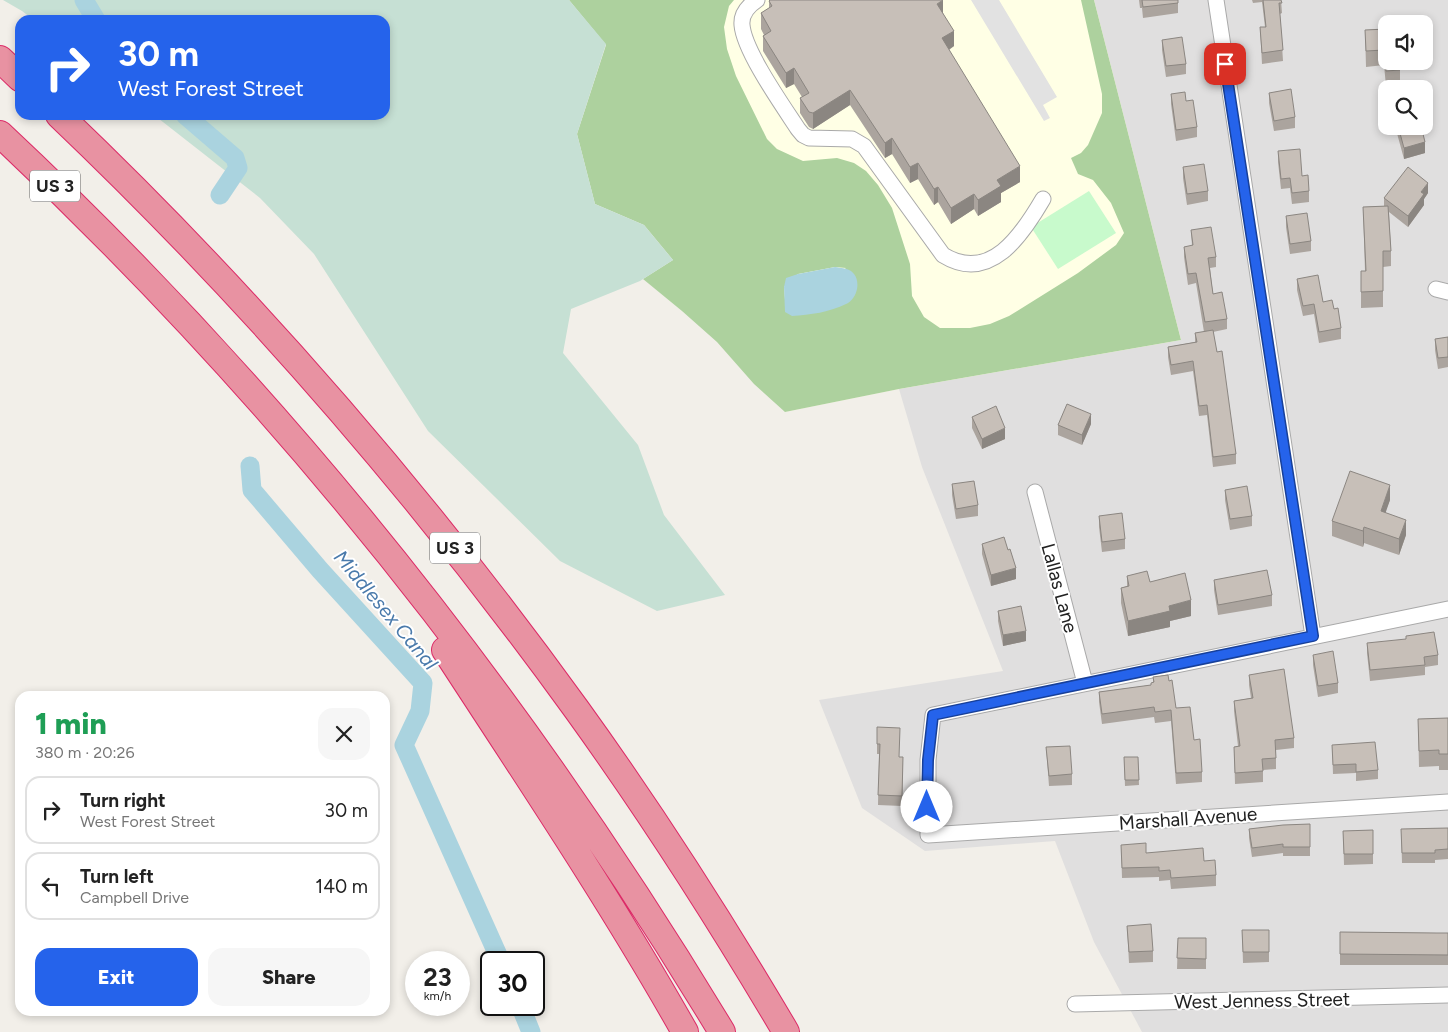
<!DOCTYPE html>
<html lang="en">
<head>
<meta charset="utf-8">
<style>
	:root { --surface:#fff; --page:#f6f6f6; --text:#222; --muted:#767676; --line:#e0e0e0; --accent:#2563eb }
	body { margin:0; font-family:Figtree,sans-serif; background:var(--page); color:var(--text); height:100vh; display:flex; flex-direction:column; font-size:19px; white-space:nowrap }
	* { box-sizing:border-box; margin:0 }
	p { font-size:16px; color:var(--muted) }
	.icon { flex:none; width:28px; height:28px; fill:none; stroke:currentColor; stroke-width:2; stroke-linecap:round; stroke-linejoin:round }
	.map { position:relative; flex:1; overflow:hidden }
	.drawer { position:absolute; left:15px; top:691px; width:375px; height:325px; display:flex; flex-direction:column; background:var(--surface); border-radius:15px; box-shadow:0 2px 8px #0003 }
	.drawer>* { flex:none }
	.hud { position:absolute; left:15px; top:15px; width:375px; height:105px; border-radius:15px; box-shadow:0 2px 8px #0003; background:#2563eb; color:#fff; overflow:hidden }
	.fabs { position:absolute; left:1378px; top:15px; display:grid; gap:10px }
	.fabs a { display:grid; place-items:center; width:55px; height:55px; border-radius:10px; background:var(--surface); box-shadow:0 2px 8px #0003; font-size:25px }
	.speed { position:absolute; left:405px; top:951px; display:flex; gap:10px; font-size:25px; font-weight:700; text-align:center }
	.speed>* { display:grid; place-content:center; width:65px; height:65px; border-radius:50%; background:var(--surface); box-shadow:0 2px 8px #0003; line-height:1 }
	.speed small { font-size:12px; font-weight:400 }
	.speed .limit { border:2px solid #111; border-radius:8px; background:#fff; color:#111 }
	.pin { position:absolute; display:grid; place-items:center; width:42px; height:42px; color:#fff; margin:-21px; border-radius:10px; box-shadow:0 2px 8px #0006 }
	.me { position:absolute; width:55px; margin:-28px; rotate:0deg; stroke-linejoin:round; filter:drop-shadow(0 0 4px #0008) }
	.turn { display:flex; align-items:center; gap:18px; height:105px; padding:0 20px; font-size:22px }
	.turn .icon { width:65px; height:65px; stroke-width:2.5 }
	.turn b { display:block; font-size:35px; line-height:42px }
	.round { display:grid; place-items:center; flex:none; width:52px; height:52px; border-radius:15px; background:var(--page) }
	.overview { display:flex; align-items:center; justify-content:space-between; height:85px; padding:0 20px }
	h1 { font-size:30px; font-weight:800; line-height:38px; color:#1e9e55 }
	.action { display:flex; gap:10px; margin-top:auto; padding:10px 20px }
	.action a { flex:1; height:58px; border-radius:15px; background:var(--accent); color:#fff; font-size:20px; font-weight:800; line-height:58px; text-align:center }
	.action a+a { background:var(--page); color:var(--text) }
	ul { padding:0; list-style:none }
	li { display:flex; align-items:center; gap:15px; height:68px; margin:0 10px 8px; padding:0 10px; border:2px solid var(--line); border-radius:15px }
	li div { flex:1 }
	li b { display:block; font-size:19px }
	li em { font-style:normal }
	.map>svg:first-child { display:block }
	.residential { fill:#e0dfdf; fill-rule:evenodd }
	.education { fill:#ffffe5 }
	.forest { fill:#add19e; fill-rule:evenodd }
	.wetland { fill:#c6e0d4 }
	.park { fill:#c8facc }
	.parking { fill:#e2e2e2 }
	.water { fill:#aad3df }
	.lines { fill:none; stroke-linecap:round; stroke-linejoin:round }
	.canal { stroke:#aad3df; stroke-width:19 }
	.street-casing { stroke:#a9a9a9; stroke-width:17 }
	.highway-casing { stroke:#dc2a67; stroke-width:28 }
	.street { stroke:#fff; stroke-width:15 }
	.highway { stroke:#e892a2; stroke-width:26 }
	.wall { fill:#aba49e }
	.shaded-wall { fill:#8b8681 }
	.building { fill:#c7bfb8; stroke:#8b8681 }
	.route-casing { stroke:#184099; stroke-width:12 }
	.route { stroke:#2563eb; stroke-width:9 }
	.labels { text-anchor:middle; stroke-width:4; stroke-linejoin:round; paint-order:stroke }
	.shield { fill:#fff; stroke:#646464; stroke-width:1 }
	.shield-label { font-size:18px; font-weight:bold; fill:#222 }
	.street-label { font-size:19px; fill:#222; stroke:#fff }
	.water-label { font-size:20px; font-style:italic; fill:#4a7aab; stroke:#fff }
</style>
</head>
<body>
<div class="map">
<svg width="1448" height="1032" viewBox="0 0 1448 1032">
	<rect width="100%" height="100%" fill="#f2efe9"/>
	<path class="residential" d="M1094,0H1448V1032H1142L1094,942L1055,841L925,851L862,808L819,700L1003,671L922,467L899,389L1181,340ZM1386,24H1424V61H1386ZM1386,89H1424V126H1386Z"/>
	<path class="education" d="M679,0H1094L1181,340L899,389L785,412Z"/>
	<path class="forest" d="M569,0H734L729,6L724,27L727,49L736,76L767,139L777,149L803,161L837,158L854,163L866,171L878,185L892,208L910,264L912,296L924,317L940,328H970L990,324L1009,316L1078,273L1116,245L1124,233L1111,203L1093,180L1078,174L1071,158L1081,153L1088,145L1102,113V94L1081,0H1094L1181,340L899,389L785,412L754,384L717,342L682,311L643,279L673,260L644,225L595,204L577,134L606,45ZM835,267L846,268L786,312L784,287L798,274Z"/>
	<path class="wetland" d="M3,0H569L606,44L577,134L595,204L644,225L673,260L640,281L571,309L563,353L638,445L664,515L725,595L657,611L560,561L428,431L314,254L260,198L154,115H385V20H34L22,11Z"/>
	<path class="park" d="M1089,191L1116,233L1058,269L1031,227Z"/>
	<path class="parking" d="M971,0H999L1057,97L1043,105L1050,118L1044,121Z"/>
	<path class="water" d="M835,267C841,268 846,268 851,271C862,279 858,299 846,304C830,312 810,315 792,316L785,312L784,287L786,278L798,274Z"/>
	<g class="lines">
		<path class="canal" d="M84,0L96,20
			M185,115L235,158L238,168L220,195
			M250,466L252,490L320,570L423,683L420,711L404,745L501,962
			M520,1005L531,1032"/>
		<defs>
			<path id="street" d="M757,0C748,6 741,14 742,25C744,51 783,106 798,129L803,135L809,138L852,139L864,146L943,255C990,284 1022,235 1043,199
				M1216,0L1313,636
				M1436,289L1448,292
				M1035,492L1085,683
				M1448,609L933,715L928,760V835L1448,802
				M1075,1004L1448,995"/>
			<path id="highway" d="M0,59L20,78
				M59,115C250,297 423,497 577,710C652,814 721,922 786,1032
				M0,134C281,397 523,702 722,1032
				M445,650C527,776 611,901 685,1032"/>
		</defs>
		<use href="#street" class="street-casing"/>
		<use href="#highway" class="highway-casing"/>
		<use href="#street" class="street"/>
		<use href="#highway" class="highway"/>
	</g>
	<path class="wall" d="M1139,0H1178V13L1143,18L1142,8H1140Z
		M1252,0H1281L1282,13L1280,14L1283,61L1262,64L1260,27H1265L1262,2L1253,3Z
		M769,1L943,13L954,46L949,50L1020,182L1001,193V202L978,216L974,209L951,224L938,202L934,205L918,179L910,183L892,154L885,158L850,105L813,129L809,127L800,113V98L802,97L794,84L786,88L763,51V36L764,35L761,29V13L769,8Z
		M1386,29V61H1405V65H1400V85L1386,86L1384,65L1366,67L1365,30Z
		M1162,40L1186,64V74L1166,77L1162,50Z
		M1269,93L1295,117V128L1274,131L1269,103Z
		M1171,94L1186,101L1197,127V137L1176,141L1171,104Z
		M1395,126H1421L1425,153L1404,159Z
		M1278,151L1302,176L1309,191V202L1292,204L1290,188L1281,189L1278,162Z
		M1183,167L1208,191V201L1187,205L1183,178Z
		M1428,193L1424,199V205L1408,227L1389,212L1391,251V266L1383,267V307L1361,308V271H1365L1363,207L1384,206V198Z
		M1286,216L1311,241V251L1290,254L1286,227Z
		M1191,230L1216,257V267L1210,268L1213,294L1227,319V329L1213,332L1236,454V464L1213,467L1207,415L1199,416L1193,371L1171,375L1168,357V347L1195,342V333L1204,332L1196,283L1188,285L1184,257V247L1192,246Z
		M1297,279L1323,302L1334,309L1341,328V339L1319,343L1314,314L1303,316L1297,290Z
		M1448,337V367L1438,369L1435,350V339Z
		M972,417L1005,439L982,449L972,428Z
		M1091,424L1082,445L1058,435V425Z
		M952,484L978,505V516L956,519L952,495Z
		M1225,490L1252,516V526L1230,530L1225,500Z
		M1390,500L1385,512L1406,535L1399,555L1364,543L1363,547L1332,536V521Z
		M1099,516L1125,539V549L1102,552L1099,527Z
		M982,544L1016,579L991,586L982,554Z
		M1127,576L1150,582L1191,616L1170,621V627L1128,636L1121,603V588L1127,586Z
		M1214,580L1272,595V606L1218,615L1214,590Z
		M998,611L1026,641L1003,646L998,621Z
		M1367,643L1438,655V665L1425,667V675L1370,681L1367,653Z
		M1313,655L1338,683V693L1318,697L1313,665Z
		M1249,675L1294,738V748L1276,750V769L1263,770V782L1235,784L1234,747L1238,746L1234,711V701L1251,698L1249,685Z
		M1153,677L1169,681L1176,708L1194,740L1202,772V782L1176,784L1171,721L1155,723L1154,717L1102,724L1099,702V692L1151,685L1153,682Z
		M1448,718V770H1439V766L1419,767L1418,719Z
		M877,727L899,757H903L902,806L878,805L879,754H877Z
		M1332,745L1378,770V779L1356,781V773L1333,774Z
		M1046,747L1072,774V785L1049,786Z
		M1124,757H1138L1139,785L1125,786Z
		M1310,824V856H1283V853L1252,857L1249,838V829Z
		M1448,828V859L1435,860V863H1402L1401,829Z
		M1373,830V864L1344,865L1343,831Z
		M1121,845L1146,853L1204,861L1216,875V886L1171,889L1170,880L1159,881V877L1122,878Z
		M1127,926L1153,951V962L1129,963Z
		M1242,930H1269V962L1243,963Z
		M1340,932L1436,933H1448V965H1340Z
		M1178,938H1206V969H1177Z"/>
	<path class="shaded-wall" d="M943,0V15L937,4Z
		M954,31V46L942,54V38Z
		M794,68V84L786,88V73Z
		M850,90V105L813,129V113Z
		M892,138V154L885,158V143Z
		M1425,142V153L1404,159V148Z
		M918,163V179L910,183V167Z
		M1020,166V182L1001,193V202L978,216V200L997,180Z
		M1428,183V193L1424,199V205L1408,227V216L1421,192Z
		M938,187V202L934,205V189Z
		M974,194V209L951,224V208Z
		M1091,414V424L1082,445V435Z
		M1005,428V439L982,449V439Z
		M1390,485V500L1381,526V511Z
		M1406,520V535L1399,555V539Z
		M1364,527V543L1363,547V531Z
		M1016,568V579L991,586V575Z
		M1191,600V616L1170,621V627L1128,636V621L1169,606Z
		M1026,631V641L1003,646V635Z"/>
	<path class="building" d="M770,0H943L937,4L954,31L942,38L1020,166L997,180L1001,186L978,200L974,194L951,208L938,187L934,189L918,163L910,167L892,138L885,143L850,90L813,113L809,112L800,98L809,93L794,68L786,73L763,36L771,31L761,13L772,6L769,1Z
		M1142,0H1178V3L1143,7Z
		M1263,0H1281L1282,3H1279L1283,50L1262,53L1260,27H1266Z
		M1386,29V61H1399L1400,70L1386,71L1384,50L1366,51L1365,30Z
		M1182,37L1186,64L1166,66L1162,40Z
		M1291,89L1295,117L1274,121L1269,93Z
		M1185,92L1186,101L1193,100L1197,127L1176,130L1171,94Z
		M1398,126H1421L1425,142L1404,148Z
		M1300,149L1302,176L1308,175L1309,191L1292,193L1290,178L1281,179L1278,151Z
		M1204,164L1208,191L1187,194L1183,167Z
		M1408,167L1428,183L1421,192L1424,194L1408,216L1384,198Z
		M1388,206L1391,251H1383V291L1361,292V271H1366L1363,207Z
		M1307,213L1311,241L1290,244L1286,216Z
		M1211,227L1216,257L1208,258L1213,294L1222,292L1227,319L1205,322L1196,273L1188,274L1184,247L1193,245L1191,230Z
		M1318,275L1323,302L1332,300L1334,309L1338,308L1341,328L1319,332L1314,304L1303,306L1297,279Z
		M1213,330L1217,352L1222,351L1236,454L1213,457L1207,405L1199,406L1193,361L1171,365L1168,347L1197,342L1195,333Z
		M1448,337V357L1438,358L1435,339Z
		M1067,404L1091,414L1082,435L1058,425Z
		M996,406L1005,428L982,439L972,417Z
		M1350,471L1390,485L1381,511L1406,520L1399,539L1364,527L1363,531L1332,521Z
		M974,481L978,505L956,509L952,484Z
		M1247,486L1252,516L1230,519L1225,490Z
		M1122,513L1125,539L1102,542L1099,516Z
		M1004,537L1008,550L1010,549L1016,568L991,575L982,544Z
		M1267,570L1272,595L1218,605L1214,580Z
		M1147,571L1150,582L1185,573L1191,600L1169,606L1170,611L1128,621L1121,588L1129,586L1127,576Z
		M1021,606L1026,631L1003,635L998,611Z
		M1434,632L1438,655L1424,657L1425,665L1370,670L1367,643L1406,639V636Z
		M1333,651L1338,683L1318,686L1313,655Z
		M1284,669L1294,738L1275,740L1276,758L1262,759L1263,771L1235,773L1234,747L1240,746L1234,701L1253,698L1249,675Z
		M1168,675L1169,681L1172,680L1176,708L1190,707L1194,740L1200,739L1202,772L1176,773L1171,710L1155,712L1154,707L1102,714L1099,692L1151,685V683L1154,682L1153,677Z
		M1448,718V754H1439V750L1419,751L1418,719Z
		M877,727L900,728L899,757H903L902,796L878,795L880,744H877Z
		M1375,742L1378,770L1356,772V764L1333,765L1332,745Z
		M1070,746L1072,774L1049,776L1046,747Z
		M1124,757H1138L1139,780H1125Z
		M1310,824V847H1283V844L1252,848L1249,829L1283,825Z
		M1448,828V849L1435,850V853H1402L1401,829Z
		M1373,830V854H1344L1343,831Z
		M1146,843V853L1203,848L1204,861L1215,860L1216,875L1171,878L1170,870L1159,871V867L1122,868L1121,845Z
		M1151,924L1153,951L1129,952L1127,926Z
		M1242,930H1269V952H1243Z
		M1340,932L1436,933H1448V955L1340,954Z
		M1178,938H1206V959L1177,958Z"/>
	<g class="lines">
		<defs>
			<path id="route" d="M927,807L928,760L933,715L1313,636L1225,64"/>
		</defs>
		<use href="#route" class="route-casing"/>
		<use href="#route" class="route"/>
	</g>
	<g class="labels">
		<g class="shield">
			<rect x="30" y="170.5" width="50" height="31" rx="4"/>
			<rect x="430" y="532.5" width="50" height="31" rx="4"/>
		</g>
		<g class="shield-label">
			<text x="55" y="192">US 3</text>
			<text x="455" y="554">US 3</text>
		</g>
		<g class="street-label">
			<text transform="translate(1060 588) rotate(75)" y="7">Lallas Lane</text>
			<text transform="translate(1188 818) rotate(-4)" y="7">Marshall Avenue</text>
			<text transform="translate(1262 1000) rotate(-1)" y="7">West Jenness Street</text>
		</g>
		<g class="water-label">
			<text transform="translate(386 610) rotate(50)" y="7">Middlesex Canal</text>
		</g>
	</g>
</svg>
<div class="fabs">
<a><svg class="icon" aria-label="sound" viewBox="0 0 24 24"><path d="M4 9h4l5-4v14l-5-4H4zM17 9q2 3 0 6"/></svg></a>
<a><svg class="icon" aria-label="search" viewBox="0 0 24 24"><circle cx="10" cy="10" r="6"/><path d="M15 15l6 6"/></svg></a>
</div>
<div class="speed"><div>23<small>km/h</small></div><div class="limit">30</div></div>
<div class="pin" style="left:1225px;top:64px;background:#d93025"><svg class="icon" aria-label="arrive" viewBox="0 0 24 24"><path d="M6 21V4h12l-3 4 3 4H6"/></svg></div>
<svg class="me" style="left:927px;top:807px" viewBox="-20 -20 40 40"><circle r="19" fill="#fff"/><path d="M0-13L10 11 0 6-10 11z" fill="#2563eb"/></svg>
<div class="hud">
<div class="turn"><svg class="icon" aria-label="right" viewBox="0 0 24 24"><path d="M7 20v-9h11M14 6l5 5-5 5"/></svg><div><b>30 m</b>West Forest Street</div></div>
</div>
<section class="drawer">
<div class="overview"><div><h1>1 min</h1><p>380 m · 20:26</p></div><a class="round"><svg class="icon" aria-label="close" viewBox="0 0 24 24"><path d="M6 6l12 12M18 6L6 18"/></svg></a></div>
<ul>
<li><svg class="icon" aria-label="right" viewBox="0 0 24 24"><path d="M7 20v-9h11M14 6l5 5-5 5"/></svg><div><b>Turn right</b><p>West Forest Street</p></div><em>30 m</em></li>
<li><svg class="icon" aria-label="left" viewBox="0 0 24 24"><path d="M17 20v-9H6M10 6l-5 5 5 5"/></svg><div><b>Turn left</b><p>Campbell Drive</p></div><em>140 m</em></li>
</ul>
<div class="action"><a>Exit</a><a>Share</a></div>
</section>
</div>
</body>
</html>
